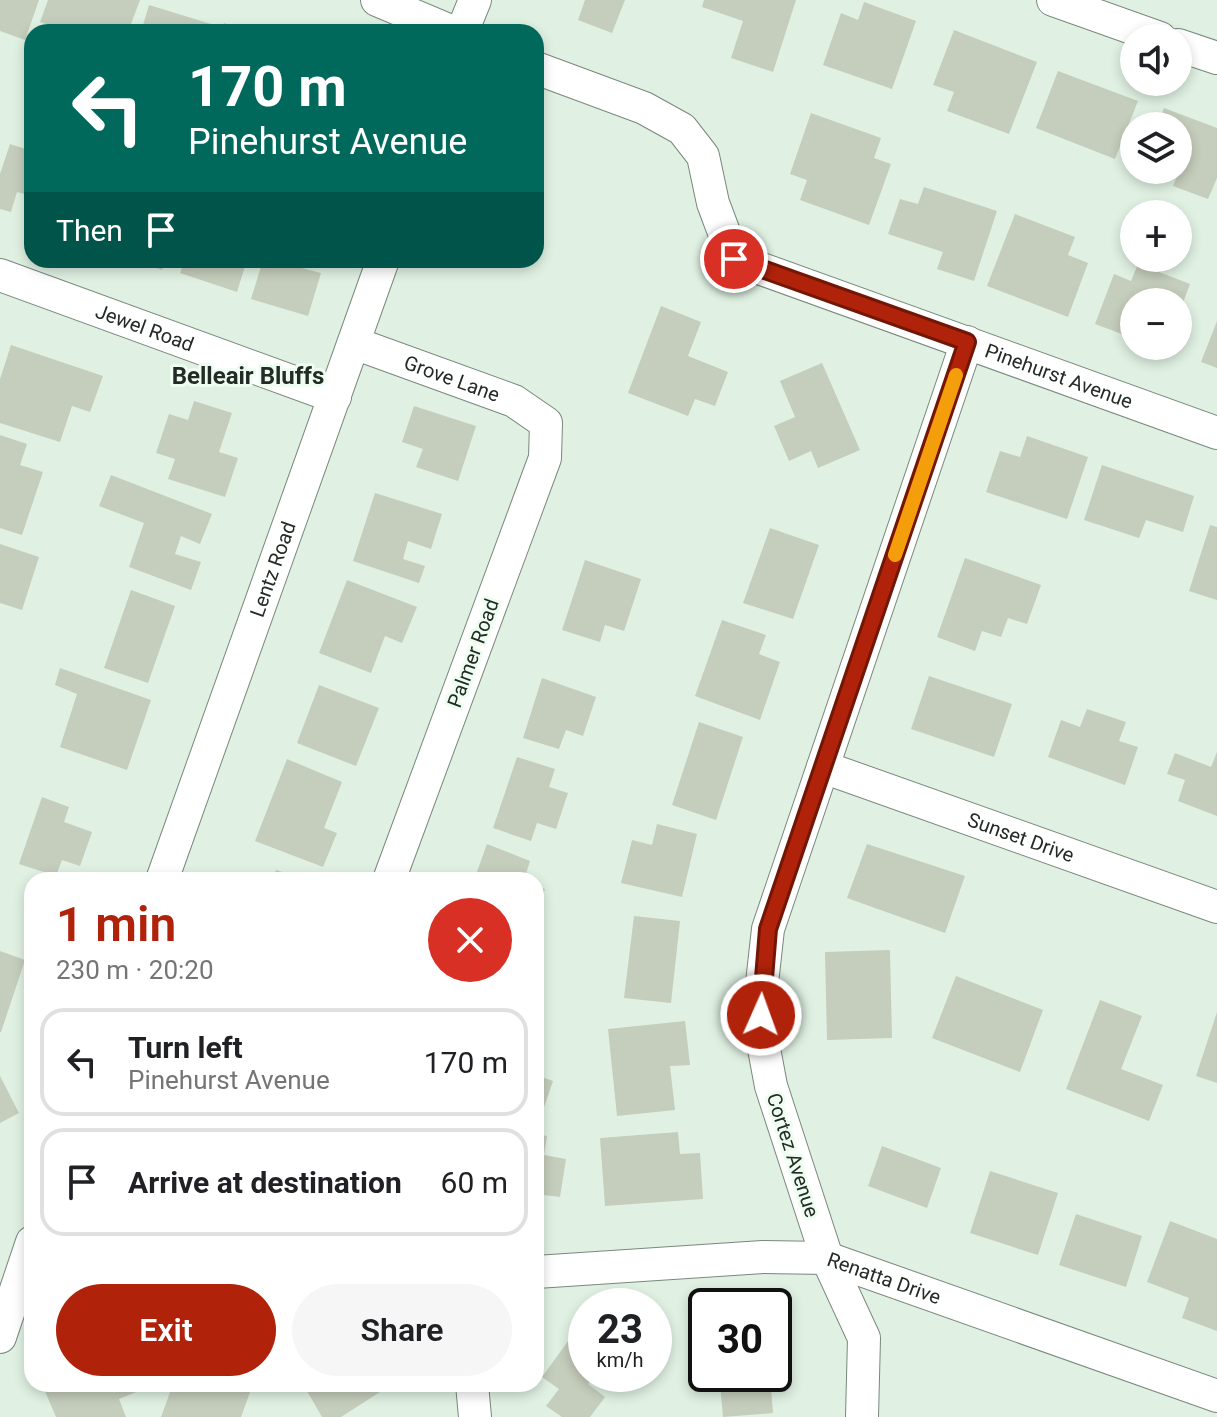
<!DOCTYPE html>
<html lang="en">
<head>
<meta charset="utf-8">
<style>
	:root { --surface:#fff; --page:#f6f6f6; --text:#202124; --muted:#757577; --line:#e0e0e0; --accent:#b0220a }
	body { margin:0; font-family:Roboto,sans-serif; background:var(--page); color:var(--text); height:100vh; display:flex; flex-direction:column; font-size:30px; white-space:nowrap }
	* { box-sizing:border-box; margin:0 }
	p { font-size:26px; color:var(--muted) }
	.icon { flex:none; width:44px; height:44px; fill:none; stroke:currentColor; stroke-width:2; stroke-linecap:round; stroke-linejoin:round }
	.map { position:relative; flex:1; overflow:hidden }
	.drawer { position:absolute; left:24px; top:872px; width:520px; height:520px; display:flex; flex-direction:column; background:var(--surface); border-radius:24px; box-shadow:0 4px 12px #0003 }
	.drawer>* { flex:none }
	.guide { position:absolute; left:24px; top:24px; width:520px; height:244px; border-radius:24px; box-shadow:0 4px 12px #0003; background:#00695c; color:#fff; overflow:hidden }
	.buttons { position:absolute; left:1120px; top:24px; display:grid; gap:16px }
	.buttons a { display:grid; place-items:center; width:72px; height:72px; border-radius:50%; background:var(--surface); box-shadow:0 4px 12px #0003; font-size:40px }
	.speed { position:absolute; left:568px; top:1288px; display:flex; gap:16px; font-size:40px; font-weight:700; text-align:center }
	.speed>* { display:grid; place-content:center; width:104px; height:104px; border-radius:50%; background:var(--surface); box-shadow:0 4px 12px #0003; line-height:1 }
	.speed small { font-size:20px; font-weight:400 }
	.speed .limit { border:4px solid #111; border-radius:12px; background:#fff; color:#111 }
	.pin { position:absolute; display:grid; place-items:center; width:68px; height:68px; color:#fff; margin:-34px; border:4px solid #fff; border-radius:50%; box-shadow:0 2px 8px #0007 }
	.me { position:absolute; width:88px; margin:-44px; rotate:2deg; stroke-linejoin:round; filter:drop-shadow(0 0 6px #0008) }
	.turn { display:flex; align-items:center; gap:28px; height:168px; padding:0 32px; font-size:36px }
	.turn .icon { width:104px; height:104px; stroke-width:2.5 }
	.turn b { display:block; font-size:56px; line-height:68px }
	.then { display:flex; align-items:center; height:76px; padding:0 32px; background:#0003; gap:16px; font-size:30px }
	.round { display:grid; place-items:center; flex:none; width:84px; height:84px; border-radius:42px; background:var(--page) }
	.head { display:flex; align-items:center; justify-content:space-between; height:136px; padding:0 32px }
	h1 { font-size:48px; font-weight:600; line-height:60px; color:var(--accent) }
	.cta { display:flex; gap:16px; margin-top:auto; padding:16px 32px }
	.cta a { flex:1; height:92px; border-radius:48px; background:var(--accent); color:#fff; font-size:32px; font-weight:600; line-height:92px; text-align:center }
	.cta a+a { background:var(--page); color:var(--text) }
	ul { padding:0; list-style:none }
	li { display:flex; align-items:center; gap:24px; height:108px; margin:0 16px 12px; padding:0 16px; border:4px solid var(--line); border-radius:24px }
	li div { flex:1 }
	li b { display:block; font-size:30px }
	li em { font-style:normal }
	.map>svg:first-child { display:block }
	.building { fill:#c5cdbc }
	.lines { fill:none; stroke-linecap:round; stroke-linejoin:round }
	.minor-casing { stroke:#79887c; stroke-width:34 }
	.minor { stroke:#fff; stroke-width:32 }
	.route-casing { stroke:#721606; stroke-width:20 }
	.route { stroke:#b0220a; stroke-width:14 }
	.slow { stroke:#f59e0b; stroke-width:14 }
	.labels { text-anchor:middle; stroke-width:6; stroke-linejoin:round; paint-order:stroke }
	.street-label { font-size:20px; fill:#242a25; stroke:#edfef0 }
	.quarter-label { font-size:24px; font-weight:bold; fill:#242a25; stroke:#edfef0 }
</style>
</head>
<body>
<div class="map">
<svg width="1217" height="1417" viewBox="0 0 1217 1417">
	<rect width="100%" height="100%" fill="#e0f1e3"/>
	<path class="building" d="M0,0H39L25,40L0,31Z
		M48,0H140L128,32H59L60,29L40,22Z
		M585,0H625L612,33L578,20Z
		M704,0H796L773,72L731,58L743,21L702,7Z
		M864,2L916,21L892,89L823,65L841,13L858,20Z
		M149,5L211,24L208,32H141Z
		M224,23L247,32H220Z
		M954,30L1037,62L1009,134L947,111L954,92L933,85Z
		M1058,71L1138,101L1115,159L1036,128Z
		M1164,108L1217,128V178L1208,199L1173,186L1182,164L1178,163V126H1157Z
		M811,113L881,138L874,158L891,164L869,225L800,200L807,180L790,174Z
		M10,144L32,151V196L17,192L11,212L0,209V174Z
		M924,187L997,211L974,281L937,269L943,252L888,234L900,199L918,204Z
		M1015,214L1075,237L1068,255L1088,263L1068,317L987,286Z
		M136,260H166L162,270Z
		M185,260H247L237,292L180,273Z
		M263,260H304L302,268L321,273L308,316L251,299Z
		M1138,264L1190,284L1178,316V302H1134V326L1130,337L1095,324L1114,274L1131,281Z
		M661,306L701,322L688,356L728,372L715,406L695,399L688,416L628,393Z
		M1217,321V368L1201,362Z
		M11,345L103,376L90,412L72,406L60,442L0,423V379Z
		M822,363L860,450L818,468L811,451L789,461L774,426L795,417L780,381Z
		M194,401L232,413L219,452L238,458L225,497L168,479L175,459L156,453L169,414L188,420Z
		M414,406L476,426L458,481L416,467L423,449L402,442Z
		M0,435L27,444L20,465L43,472L22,535L0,528Z
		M1027,436L1088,457L1067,519L986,492L1000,451L1020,457Z
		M1102,465L1194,496L1183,532L1146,520L1139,538L1084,520Z
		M111,475L212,514L200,544L181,536L175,554L201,562L191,590L129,567L144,523L99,506Z
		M375,493L442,514L431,549L408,541L403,559L425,566L419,583L353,561Z
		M1210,525L1217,527V600L1189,591Z
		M770,528L819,545L793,619L743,603Z
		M0,544L39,557L22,610L0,603Z
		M965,558L1041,585L1027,624L1008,618L1001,637L982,631L975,651L937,637Z
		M585,560L641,579L624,631L605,625L600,642L562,630Z
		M347,580L417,607L402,643L385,636L371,673L319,653Z
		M131,590L175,606L148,683L104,668Z
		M722,620L766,635L759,654L780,662L760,720L695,696Z
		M60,668L151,700L127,770L60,747L77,694L55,685Z
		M929,676L1012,704L994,757L911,729Z
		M542,678L596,697L583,736L566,730L559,749L523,738Z
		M319,685L379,708L356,766L297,743Z
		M1087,709L1126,722L1119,741L1138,747L1125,785L1048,757L1061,720L1080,727Z
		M699,722L743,737L716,820L672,805Z
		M1217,752V816L1178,801L1185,780L1167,774L1175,753L1211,767Z
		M517,757L555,769L549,787L568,793L556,829L537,823L531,841L493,828Z
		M287,759L342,782L324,828L337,833L323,867L255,841Z
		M42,797L69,807L64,822L92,832L80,866L62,860L56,876L19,864Z
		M657,824L697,834L682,897L621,883L632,840L652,845Z
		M487,844L530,861L524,880H474Z
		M867,844L965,876L945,933L847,898Z
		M276,870L305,879V880H272Z
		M536,886L545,889L536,911Z
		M634,916L680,921L671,1003L624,998Z
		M890,950L892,1038L827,1040L825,952Z
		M0,951L25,960L1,1032H0Z
		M956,976L1043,1010L1020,1072L932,1038Z
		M1100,1000L1142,1016L1121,1069L1163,1085L1149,1121L1066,1089Z
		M1217,1012V1083L1196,1076Z
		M685,1021L690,1065L670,1066L675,1110L617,1116L608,1029Z
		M536,1075L553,1081L540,1119L536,1117Z
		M0,1076L19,1113L0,1123Z
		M678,1132L680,1154L700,1153L703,1199L605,1206L600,1138Z
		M536,1134L547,1136L544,1155L566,1159L560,1197L536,1194Z
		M882,1146L941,1168L927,1208L868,1186Z
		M990,1171L1058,1193L1038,1255L970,1233Z
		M1076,1214L1142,1236L1126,1287L1059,1265Z
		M1170,1221L1217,1239V1331L1182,1318L1189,1298L1147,1282Z
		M579,1326L586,1331V1374H595L588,1384L605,1397L590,1417H562L546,1406L559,1389L542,1377Z
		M719,1374H770L773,1413L723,1417Z
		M57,1384H136L139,1391L119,1399L126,1417H56L44,1389Z
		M173,1384H253L241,1417H161Z
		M303,1384H375L380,1392L341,1417H322Z"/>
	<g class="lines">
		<defs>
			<g id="minor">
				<path d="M377,0L453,32"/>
				<path d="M1053,0L1160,38"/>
				<path d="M462,32L475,0"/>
				<path d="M1178,45L1217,58"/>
				<path id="s1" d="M536,68L644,108L682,129L703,156L713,203L734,259L1217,433"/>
				<path id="s2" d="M0,275L335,397"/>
				<path id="s3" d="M354,343L514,401L546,423L545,458L389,880"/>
				<path id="s4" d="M823,767L1217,907"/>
				<path id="s5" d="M162,880L383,260"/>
				<path id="s6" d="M536,1272L763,1257L827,1258L1217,1396"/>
				<path d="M0,1337L32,1242"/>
				<path d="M472,1384L475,1417"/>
				<path d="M862,1417L864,1338L827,1258L771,1086L762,1038L761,992L768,929L967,342"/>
			</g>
		</defs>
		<use href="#minor" class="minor-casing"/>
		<use href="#minor" class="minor"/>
	</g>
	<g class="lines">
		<defs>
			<path id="route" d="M734,259L967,342L768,929L761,1015"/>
		</defs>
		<use href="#route" class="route-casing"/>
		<use href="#route" class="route"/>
		<path class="slow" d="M895,555L956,375"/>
	</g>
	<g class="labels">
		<g class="street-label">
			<text dy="7" stroke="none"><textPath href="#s2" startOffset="154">Jewel Road</textPath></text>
			<text dy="7" stroke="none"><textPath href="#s1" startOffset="646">Pinehurst Avenue</textPath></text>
			<text dy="7" stroke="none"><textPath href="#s3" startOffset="104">Grove Lane</textPath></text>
			<text dy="7" stroke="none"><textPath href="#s5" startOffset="330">Lentz Road</textPath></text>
			<text transform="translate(473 653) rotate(-70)" y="7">Palmer Road</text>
			<text dy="7" stroke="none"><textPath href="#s4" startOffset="210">Sunset Drive</textPath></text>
			<text transform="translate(793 1155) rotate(72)" y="7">Cortez Avenue</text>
			<text dy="7" stroke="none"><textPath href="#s6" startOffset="352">Renatta Drive</textPath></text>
		</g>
		<g class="quarter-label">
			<text x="248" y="384">Belleair Bluffs</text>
		</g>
	</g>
</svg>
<div class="buttons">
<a><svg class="icon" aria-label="sound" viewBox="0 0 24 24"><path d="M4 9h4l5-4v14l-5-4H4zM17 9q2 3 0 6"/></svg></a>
<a><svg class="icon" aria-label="layers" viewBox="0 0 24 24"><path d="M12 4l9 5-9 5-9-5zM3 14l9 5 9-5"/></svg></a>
<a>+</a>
<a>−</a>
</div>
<div class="speed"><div>23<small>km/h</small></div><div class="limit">30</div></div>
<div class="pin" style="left:734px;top:259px;background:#d93025"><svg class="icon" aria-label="arrive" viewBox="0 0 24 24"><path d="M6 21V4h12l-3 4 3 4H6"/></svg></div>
<svg class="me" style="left:761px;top:1015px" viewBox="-20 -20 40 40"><circle r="17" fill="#b0220a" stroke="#fff" stroke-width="3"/><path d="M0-11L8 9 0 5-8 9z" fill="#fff"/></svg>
<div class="guide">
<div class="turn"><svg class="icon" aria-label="left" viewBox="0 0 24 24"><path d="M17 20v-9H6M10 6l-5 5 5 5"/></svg><div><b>170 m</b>Pinehurst Avenue</div></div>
<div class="then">Then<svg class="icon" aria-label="arrive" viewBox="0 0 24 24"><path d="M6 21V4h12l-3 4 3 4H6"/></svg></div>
</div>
<section class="drawer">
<div class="head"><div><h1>1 min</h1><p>230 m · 20:20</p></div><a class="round" style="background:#d93025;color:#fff"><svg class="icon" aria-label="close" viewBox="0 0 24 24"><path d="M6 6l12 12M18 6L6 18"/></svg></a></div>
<ul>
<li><svg class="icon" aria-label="left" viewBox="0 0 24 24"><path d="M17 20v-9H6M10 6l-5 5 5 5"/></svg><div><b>Turn left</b><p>Pinehurst Avenue</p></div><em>170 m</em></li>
<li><svg class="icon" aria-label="arrive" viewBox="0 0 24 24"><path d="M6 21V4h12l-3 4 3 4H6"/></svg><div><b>Arrive at destination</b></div><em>60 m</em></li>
</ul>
<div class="cta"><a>Exit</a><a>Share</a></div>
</section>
</div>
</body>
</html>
